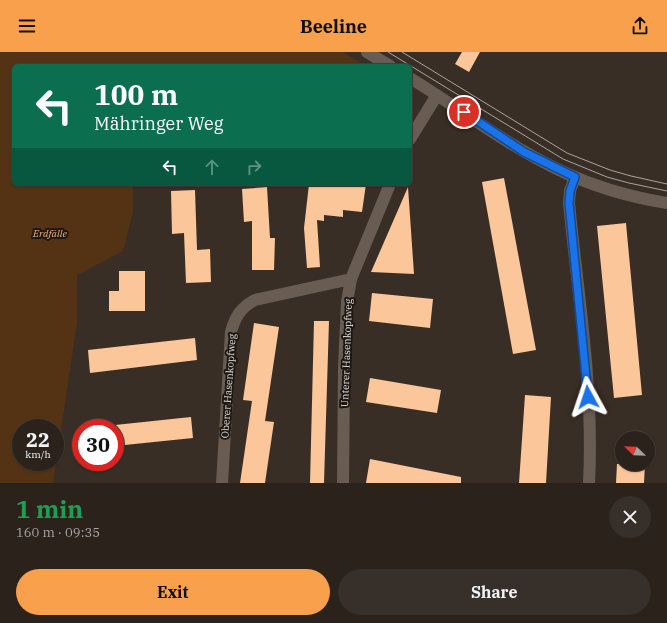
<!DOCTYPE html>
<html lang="en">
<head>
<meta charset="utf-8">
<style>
	:root { --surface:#2b221c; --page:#372f29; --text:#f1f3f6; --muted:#a6a4a3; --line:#473f3b; --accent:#f9a04c }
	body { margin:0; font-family:"IBM Plex Serif",serif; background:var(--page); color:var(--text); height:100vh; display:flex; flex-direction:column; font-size:15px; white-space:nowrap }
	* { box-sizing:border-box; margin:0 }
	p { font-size:13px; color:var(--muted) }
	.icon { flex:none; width:22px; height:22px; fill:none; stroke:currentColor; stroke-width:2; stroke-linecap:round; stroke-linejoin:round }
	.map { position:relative; height:431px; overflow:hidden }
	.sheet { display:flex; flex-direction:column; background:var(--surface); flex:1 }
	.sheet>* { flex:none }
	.banner { position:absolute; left:12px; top:12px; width:400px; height:122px; border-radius:6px; box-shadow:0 1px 3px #0004,0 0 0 1px var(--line); background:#0b6e4f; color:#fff; overflow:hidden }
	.needle { width:26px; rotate:293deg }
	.controls { position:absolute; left:615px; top:379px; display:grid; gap:8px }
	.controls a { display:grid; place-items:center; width:40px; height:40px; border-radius:50%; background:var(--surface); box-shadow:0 1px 3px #0004,0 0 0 1px var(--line); font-size:20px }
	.speed { position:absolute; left:12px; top:367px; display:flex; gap:8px; font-size:20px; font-weight:700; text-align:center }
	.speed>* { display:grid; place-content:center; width:52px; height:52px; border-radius:50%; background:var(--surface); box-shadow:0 1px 3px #0004,0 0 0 1px var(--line); line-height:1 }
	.speed small { font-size:10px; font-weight:400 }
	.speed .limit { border:6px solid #d22; background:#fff; color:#111 }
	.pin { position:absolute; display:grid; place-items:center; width:34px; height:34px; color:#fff; margin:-17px; border:2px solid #fff; border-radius:50%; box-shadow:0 1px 4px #0007 }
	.me { position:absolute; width:44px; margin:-22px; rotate:355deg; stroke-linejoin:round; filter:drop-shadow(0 0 3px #0008) }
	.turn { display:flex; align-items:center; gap:14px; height:84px; padding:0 16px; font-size:18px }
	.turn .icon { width:52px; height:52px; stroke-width:2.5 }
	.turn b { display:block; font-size:28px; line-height:34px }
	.lanes { display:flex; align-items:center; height:38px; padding:0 16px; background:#0003; justify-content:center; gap:20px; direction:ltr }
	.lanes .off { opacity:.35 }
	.round { display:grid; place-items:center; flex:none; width:42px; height:42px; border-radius:21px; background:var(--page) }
	.overview { display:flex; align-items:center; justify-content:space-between; height:68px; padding:0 16px }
	h1 { font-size:24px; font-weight:700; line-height:30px; color:#1e9e55 }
	.action { display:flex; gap:8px; margin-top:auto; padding:8px 16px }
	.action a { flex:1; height:46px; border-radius:24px; background:var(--accent); color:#111; font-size:16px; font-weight:700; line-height:46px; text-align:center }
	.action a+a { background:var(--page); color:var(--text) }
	header { display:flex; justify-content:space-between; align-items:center; height:52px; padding:0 16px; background:var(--accent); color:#111; font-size:18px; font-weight:700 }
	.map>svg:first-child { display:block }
	.green { fill:#543314; fill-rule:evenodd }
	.building { fill:#fbc69a }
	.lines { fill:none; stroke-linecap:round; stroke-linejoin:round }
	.street { stroke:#695d53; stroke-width:12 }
	.tram { stroke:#aca49d; stroke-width:1 }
	.route-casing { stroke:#114b97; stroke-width:10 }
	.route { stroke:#1a73e8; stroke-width:7 }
	.labels { text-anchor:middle; stroke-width:4; stroke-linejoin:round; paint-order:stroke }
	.park-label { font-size:10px; font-style:italic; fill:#f7b072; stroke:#1c1713 }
	.street-label { font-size:10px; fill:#e2dbd5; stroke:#1c1713 }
</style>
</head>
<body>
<header><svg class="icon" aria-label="menu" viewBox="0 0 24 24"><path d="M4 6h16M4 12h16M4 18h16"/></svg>Beeline<svg class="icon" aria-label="share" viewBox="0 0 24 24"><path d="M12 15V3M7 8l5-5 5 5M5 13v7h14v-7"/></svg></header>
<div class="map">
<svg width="667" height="431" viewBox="0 0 667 431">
	<rect width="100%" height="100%" fill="#392e25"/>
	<path class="green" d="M0,0H343L366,14H14V132H133V160L123,199L77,223V271L53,431H0ZM21,376H55V410H21Z"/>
	<path class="building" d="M462,0H480L469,20L455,12Z
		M504,126L536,298L513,302L482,130Z
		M309,132H366L362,160L343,158V165L324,163V169L317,168L320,215L307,216L304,176Z
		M267,135L270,186H275L274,218H252V169L244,170L242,137Z
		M408,135L414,222L371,220Z
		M195,138L197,198L210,197L211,230L186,231L184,181L172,182L171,139Z
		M626,171L642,343L614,346L597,174Z
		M119,219H145V259H109V239H119Z
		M372,241L433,247L430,276L369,269Z
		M314,269H329L324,431H310Z
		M254,271L279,275L265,369L274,370L265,431H240L252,349L243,348Z
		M195,286L197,308L90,321L88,298Z
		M370,326L441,338L437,361L366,350Z
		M525,343L551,345L546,431H519Z
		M191,365L193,386L115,394V373Z
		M370,407L461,425V431H366Z
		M617,412H645L644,431H616Z"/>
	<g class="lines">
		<path class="street" d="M367,0L390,14
			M410,26C459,56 505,92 557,117C592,134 629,145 667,151
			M410,87L437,43
			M575,125L570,139L569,151C578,244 594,337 589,431
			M222,431L231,280C235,265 241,255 255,248L351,227
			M343,431L344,316L347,250L351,227L390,132"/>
		<path class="tram" d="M388,0L563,107L607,125L629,131L667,139
			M402,0L567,101L610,118L631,124L667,132"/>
	</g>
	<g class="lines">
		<defs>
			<path id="route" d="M464,60L524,100L575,125L570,139L569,151L588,345"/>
		</defs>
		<use href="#route" class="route-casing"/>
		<use href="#route" class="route"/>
	</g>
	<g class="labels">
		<g class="park-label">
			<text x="50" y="185">Erdfälle</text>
		</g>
		<g class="street-label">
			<text transform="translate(346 301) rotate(-88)" y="4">Unterer Hasenkopfweg</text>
			<text transform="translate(228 334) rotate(-86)" y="4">Oberer Hasenkopfweg</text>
		</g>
	</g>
</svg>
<div class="controls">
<a><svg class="needle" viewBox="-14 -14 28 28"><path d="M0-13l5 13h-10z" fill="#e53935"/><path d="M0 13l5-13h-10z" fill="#a6a4a3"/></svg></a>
</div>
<div class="speed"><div>22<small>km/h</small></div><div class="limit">30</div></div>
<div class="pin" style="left:464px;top:60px;background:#d93025"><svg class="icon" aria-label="arrive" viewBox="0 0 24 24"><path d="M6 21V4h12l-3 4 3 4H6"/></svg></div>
<svg class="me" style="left:588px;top:345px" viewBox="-20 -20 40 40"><path d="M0-17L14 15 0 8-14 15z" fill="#1a73e8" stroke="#fff" stroke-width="4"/></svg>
<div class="banner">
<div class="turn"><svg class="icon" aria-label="left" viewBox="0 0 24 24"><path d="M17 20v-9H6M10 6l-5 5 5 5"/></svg><div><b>100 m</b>Mähringer Weg</div></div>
<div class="lanes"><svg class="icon" aria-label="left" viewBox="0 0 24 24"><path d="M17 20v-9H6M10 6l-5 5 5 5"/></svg><svg class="icon off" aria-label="ahead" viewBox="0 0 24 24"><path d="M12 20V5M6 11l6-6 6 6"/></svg><svg class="icon off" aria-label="right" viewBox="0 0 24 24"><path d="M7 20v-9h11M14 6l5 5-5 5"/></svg></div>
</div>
</div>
<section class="sheet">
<div class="overview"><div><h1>1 min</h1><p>160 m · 09:35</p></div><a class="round"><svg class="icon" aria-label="close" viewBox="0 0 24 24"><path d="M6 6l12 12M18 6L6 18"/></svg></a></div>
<div class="action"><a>Exit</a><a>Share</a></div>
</section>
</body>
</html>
